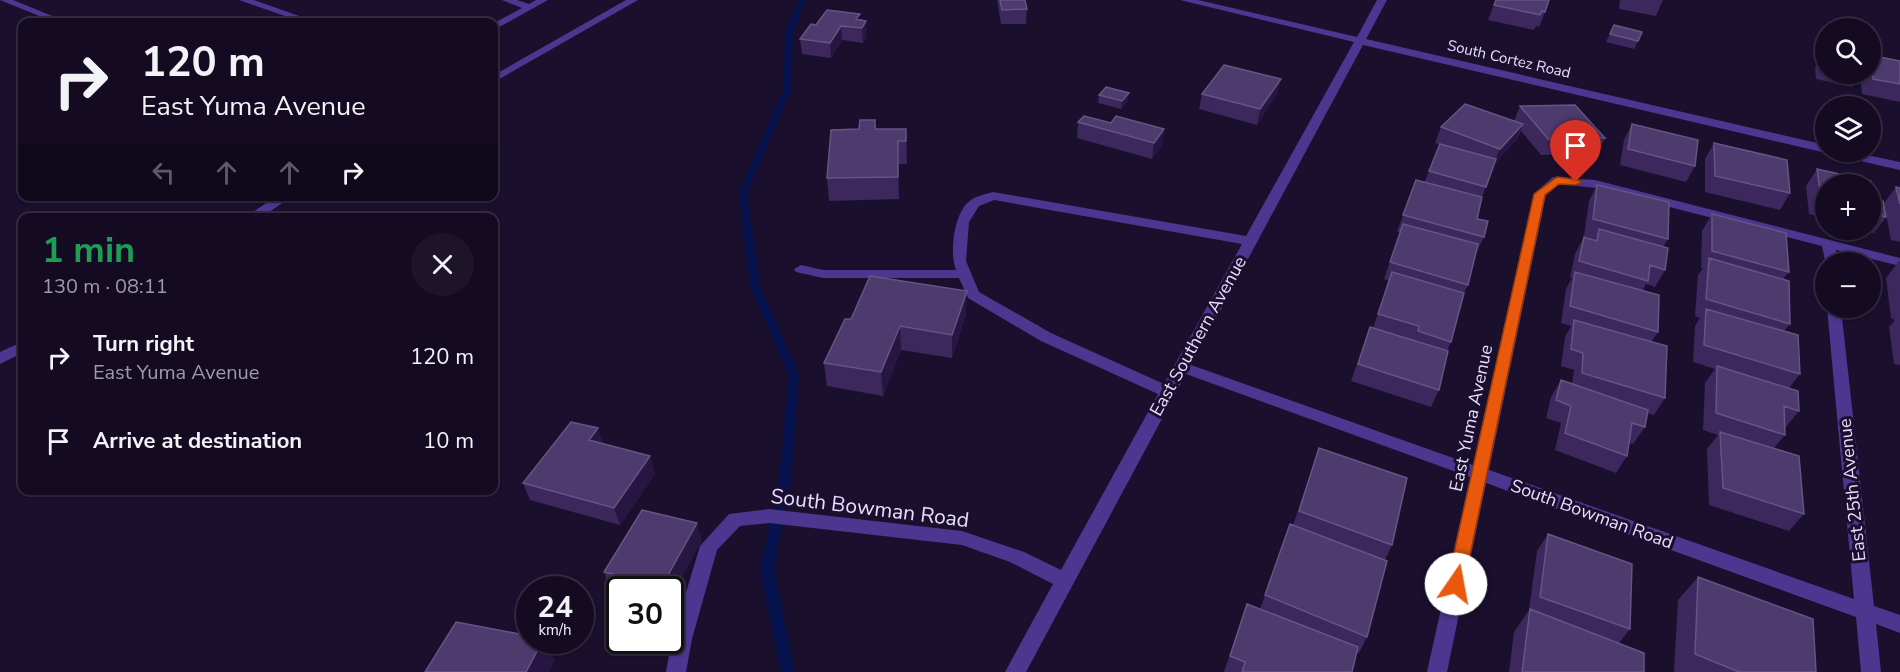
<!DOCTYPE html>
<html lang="en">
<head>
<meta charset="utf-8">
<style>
	:root { --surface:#140b22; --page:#1d142a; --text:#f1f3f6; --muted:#9d9ba5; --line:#332b40 }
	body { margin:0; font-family:"Nunito Sans",sans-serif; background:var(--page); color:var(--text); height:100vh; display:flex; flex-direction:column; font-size:22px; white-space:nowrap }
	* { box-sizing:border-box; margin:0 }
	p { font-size:20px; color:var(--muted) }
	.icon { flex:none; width:33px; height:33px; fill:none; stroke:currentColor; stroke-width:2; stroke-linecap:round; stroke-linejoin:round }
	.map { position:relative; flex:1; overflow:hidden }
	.side { position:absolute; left:18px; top:213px; width:480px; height:282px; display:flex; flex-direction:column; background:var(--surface); border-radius:12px; box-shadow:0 2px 4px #0004,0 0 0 2px var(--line) }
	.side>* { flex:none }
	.banner { position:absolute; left:18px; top:18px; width:480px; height:183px; border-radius:12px; box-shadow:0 2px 4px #0004,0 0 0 2px var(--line); background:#140b22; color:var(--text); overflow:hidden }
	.tools { position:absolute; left:1815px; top:18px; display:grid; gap:12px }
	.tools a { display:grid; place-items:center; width:66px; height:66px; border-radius:50%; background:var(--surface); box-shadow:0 2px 4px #0004,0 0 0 2px var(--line); font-size:30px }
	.speed { position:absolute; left:516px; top:576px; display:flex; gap:12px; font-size:30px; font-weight:700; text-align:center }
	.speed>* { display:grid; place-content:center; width:78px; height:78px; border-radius:50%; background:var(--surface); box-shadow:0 2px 4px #0004,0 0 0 2px var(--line); line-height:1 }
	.speed small { font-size:15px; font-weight:400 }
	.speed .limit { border:3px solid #111; border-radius:9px; background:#fff; color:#111 }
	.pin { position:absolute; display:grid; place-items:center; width:51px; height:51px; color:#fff; margin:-62px -26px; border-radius:50% 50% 50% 0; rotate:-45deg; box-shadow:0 0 6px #0007 }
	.pin .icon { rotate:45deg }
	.me { position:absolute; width:66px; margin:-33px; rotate:12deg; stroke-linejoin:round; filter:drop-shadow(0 0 4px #0008) }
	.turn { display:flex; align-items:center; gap:21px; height:126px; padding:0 24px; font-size:27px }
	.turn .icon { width:78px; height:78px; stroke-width:2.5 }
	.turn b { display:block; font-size:42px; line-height:51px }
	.lanes { display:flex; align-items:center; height:57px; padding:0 24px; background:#0003; justify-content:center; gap:30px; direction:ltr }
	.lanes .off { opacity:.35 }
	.round { display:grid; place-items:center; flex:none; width:63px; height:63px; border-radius:32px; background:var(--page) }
	.headline { display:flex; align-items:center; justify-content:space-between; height:102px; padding:0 24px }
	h1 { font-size:36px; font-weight:700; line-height:45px; color:#1e9e55 }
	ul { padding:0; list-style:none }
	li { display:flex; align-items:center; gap:18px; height:84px; padding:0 24px }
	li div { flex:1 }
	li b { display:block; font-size:22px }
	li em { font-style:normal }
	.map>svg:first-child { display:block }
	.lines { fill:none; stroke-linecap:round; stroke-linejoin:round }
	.stream { fill:#07134f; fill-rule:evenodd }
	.minor { fill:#4b3790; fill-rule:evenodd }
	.wall { fill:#3c285c }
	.shaded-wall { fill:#271642 }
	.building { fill:#4e3b6e; stroke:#665484; stroke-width:1.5 }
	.route { fill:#ea580c; stroke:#983908; stroke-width:1.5 }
	.labels { text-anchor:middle; stroke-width:6; stroke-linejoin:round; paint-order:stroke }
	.far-street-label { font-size:15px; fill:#e6dcff; stroke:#1a0f2d }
	.street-label { font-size:18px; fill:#e6dcff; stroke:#1a0f2d }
	.near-street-label { font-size:21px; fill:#e6dcff; stroke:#1a0f2d }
</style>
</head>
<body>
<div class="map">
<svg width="1900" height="672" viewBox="0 0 1900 672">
	<rect width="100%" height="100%" fill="#1a0f2d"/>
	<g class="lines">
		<path class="stream" d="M801,0H809L804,4L793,33L791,90L747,193L760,286L799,375L791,478L774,569L795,672H781L760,569L779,478L789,375L750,286L739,193L783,90L785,33L798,3Z"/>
		<path class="minor" d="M0,0H13L67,22H54Z
			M239,0H254L316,22H302Z
			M502,0H517L529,4L536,0H548L494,30V23L522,8Z
			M626,0H638L494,82V75Z
			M1180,0H1198L1357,37L1377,0H1387L1366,39L1826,145V152H1830L1826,153L1363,45L1191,365L1473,465L1534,194L1553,177L1595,180L1900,258V266L1836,250L1837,262H1826V265L1822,246L1595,188L1560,184L1546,195L1489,470L1854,599L1827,308H1841L1874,606L1900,615V633L1876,624L1881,672H1861L1856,617L1486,483L1447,672H1427L1470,477L1186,374L1026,672H1005L1053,584L1010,562L962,545L769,523L740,526L717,550L692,639L686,672H666L672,639L700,546L729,514L769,509L962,531L1024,552L1061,570L1158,394L1041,341L968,298L959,278H823L796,272L794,269L801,265L823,270H956C949,252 954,211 971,200C977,196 986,194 993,192L1246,236L1354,42ZM994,200L1242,244L1164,384L1051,333L979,292L966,261L969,222L979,206Z
			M1832,152H1852L1900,162V170L1834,155Z
			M277,196H293L260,218H244Z
			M22,342V353L0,364V352Z"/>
	</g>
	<path class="wall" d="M997,0H1025L1027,9L1026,24H1001Z
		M1496,0L1545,12L1539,27L1536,26L1534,30L1488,20Z
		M1620,0H1663L1656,16L1619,9Z
		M860,20L867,35L863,43L842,40L831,58L802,54L800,39L816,25Z
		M1614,25L1638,41L1634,49L1606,42Z
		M1870,55L1900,61V102L1862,94L1860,74H1870Z
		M1820,59L1826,60V74H1857V79L1852,87L1816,79L1815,67Z
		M1202,94H1277L1257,125L1199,109Z
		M1099,95L1128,101L1121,109L1098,103Z
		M1520,106L1605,138L1597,154L1541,155L1521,131L1516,140L1494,164L1482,197L1477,219L1484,237L1476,253L1468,285L1464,293L1451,342L1447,351L1439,390L1431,407L1351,381L1364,344L1370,327L1373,328L1389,281L1384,279L1400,232H1397L1416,180L1424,183L1440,145L1435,143L1441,127L1514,121Z
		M875,120L876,129H906L907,164H899V199L829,201L827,178L859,129Z
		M1078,122L1111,123L1164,129L1162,145L1152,159L1077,138Z
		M1632,124L1695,166L1686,182L1620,165L1624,140Z
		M1714,143L1790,193L1780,210L1705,192V159Z
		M1817,169L1871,181L1873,199L1883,201L1886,217L1874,233L1857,230H1870V184H1826V218L1809,214L1806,186Z
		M1597,185L1668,239L1663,247L1665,270L1655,287L1646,284L1643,290L1658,332L1651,342L1665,398L1654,415L1647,413L1645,427L1633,444L1629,443L1627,456L1616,473L1555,450L1561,423L1546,418L1551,397L1561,380L1572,384L1574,370L1561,366L1565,337L1571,326L1561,323L1566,289L1572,278H1570L1575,254L1584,237L1593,240L1594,239L1584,236L1589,201Z
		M1896,187L1900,188V242L1891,240L1884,203Z
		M1712,214L1789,272L1783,279L1790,324L1784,331L1800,374L1789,388L1799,411L1785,428V435L1774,448L1804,514L1789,531L1709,505L1707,449L1718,435L1703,430L1705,383L1715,369L1693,362L1695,326L1700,318L1695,316L1698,275L1703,268H1701L1702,231Z
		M1899,261H1900V365L1894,364L1889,327L1895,320L1891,318L1886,278Z
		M966,314L952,358L901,350L883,396L827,386L824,363L851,319Z
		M604,444L650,456L655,474L620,525L530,500L523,483Z
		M1319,448L1392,545L1385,560L1367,637L1359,653L1356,652L1352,672H1224L1247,604L1260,609L1290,524L1293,525Z
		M1548,534L1630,629L1619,643L1644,672H1509L1514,632L1529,610L1537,551Z
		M702,540L670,598V590H620V591L611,589L604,572Z
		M1698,577L1816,672H1674L1678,600Z"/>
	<path class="shaded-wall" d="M866,21L867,35L863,43L862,28Z
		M841,26L842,40L831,58L830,43Z
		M1281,79L1277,94L1257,125L1260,109Z
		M1129,93L1128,101L1121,109L1122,101Z
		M1523,124L1516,140L1493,165L1500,149Z
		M1164,129L1162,145L1152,159L1154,143Z
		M898,141L899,164V199L898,177Z
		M967,291L966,314L952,358V335Z
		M900,326L901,350L883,396L881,372Z
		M598,428L604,445L589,440Z
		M650,456L655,474L620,525L614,508Z
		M697,523L702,540L670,598V590H663L662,586Z
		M543,640H545L555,661L549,672H526Z"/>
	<path class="building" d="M1000,0H1025L1027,9L1002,10Z
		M1496,0H1549L1545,12L1542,11L1540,15L1494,5Z
		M827,10L860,14L856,19L866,21L862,28L841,26L830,43L800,39L811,24L816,25Z
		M1614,25L1642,32L1638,41L1610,34Z
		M1870,55L1900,61V84L1873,79Z
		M1820,59L1826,60V72L1821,71Z
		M1224,65L1281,79L1260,109L1202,94Z
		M1832,74H1857V79Z
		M1106,87L1129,93L1122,101L1099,95Z
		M1465,104L1523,124L1500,149L1441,127Z
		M1575,105L1605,138L1548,139L1520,106Z
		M1084,116L1111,123L1116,116L1164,129L1154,143L1078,122Z
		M860,120H875V129H906V141H898V177L827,178L831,130L859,129Z
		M1632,124L1698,140L1695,166L1628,149Z
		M1714,143L1787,160L1790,193L1715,176Z
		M1440,144L1496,159L1486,187L1429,171Z
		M1817,169L1871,181L1873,199L1883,201L1886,217L1870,213V184H1826V199L1821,198Z
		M1416,180L1482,197L1477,219L1488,221L1484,237L1403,215Z
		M1597,185L1669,202L1668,239L1593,219Z
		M1896,187L1900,188V204Z
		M1712,214L1786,233L1789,272L1712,251Z
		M1403,224L1478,244L1468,285L1390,262Z
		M1599,229L1668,248L1665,270L1650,265L1648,281L1579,261L1584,237L1597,241Z
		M1709,258L1789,281L1790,324L1706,299Z
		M1392,272L1464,293L1451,342L1418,331L1419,326L1378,314Z
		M1575,272L1659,295L1658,332L1570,306Z
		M870,276L967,291L952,335L900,326L881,372L824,363L845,319H851Z
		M1706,309L1798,335L1800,374L1704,345Z
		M1574,320L1667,346L1665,398L1582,373L1583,353L1571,349Z
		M1370,327L1448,351L1439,390L1358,364Z
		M1717,366L1798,391L1799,411L1784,406L1785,435L1716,413Z
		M1561,380L1648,410L1645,427L1632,423L1627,456L1565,433L1571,406L1556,400Z
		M571,422L598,428L589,440L650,456L614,508L523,483Z
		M1720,432L1799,456L1804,514L1723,488Z
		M1319,448L1407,478L1392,545L1299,511Z
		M642,510L697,523L662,586L604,572Z
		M1290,524L1387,561L1367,637L1265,595Z
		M1548,534L1632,564L1630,629L1540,597Z
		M1698,577L1813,619L1816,672H1739L1695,654Z
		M1247,604L1358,647L1352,672H1242L1245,662L1230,656Z
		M1530,609L1644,653V672H1522Z
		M456,622L530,636V640H543L526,672H425Z"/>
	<path class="route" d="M1557,177L1576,179L1582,182L1576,185L1559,184L1545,195L1464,584L1462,589L1456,591L1450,589L1447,584L1534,194Z"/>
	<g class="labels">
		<g class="far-street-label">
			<text transform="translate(1509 59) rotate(13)" y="5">South Cortez Road</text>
		</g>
		<g class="street-label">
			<text transform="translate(1198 336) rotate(-61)" y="6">East Southern Avenue</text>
			<text transform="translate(1471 418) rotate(-78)" y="6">East Yuma Avenue</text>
			<text transform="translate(1852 490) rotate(-96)" y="6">East 25th Avenue</text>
			<text transform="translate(1592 514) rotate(20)" y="6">South Bowman Road</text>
		</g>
		<g class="near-street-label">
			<text transform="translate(870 508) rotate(7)" y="7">South Bowman Road</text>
		</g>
	</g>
</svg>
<div class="tools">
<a><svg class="icon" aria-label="search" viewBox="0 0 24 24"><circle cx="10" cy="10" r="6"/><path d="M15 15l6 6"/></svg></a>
<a><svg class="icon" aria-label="layers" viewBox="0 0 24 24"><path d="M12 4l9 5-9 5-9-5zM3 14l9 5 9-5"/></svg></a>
<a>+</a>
<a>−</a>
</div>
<div class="speed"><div>24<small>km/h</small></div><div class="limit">30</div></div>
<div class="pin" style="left:1576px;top:182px;background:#d93025"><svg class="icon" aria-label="arrive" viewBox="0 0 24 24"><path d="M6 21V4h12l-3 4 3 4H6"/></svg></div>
<svg class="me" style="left:1456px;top:584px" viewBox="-20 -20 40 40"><circle r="19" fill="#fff"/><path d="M0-13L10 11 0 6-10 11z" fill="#ea580c"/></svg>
<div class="banner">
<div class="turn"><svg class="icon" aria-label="right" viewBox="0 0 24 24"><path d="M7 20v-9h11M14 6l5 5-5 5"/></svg><div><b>120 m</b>East Yuma Avenue</div></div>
<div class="lanes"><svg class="icon off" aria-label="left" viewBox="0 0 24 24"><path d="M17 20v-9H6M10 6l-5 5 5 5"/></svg><svg class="icon off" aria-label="ahead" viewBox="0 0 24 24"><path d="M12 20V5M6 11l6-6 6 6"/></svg><svg class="icon off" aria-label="ahead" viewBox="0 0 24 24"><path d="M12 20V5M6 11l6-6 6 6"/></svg><svg class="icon" aria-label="right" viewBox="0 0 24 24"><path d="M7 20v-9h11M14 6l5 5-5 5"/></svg></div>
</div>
<section class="side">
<div class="headline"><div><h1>1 min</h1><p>130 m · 08:11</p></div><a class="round"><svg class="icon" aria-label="close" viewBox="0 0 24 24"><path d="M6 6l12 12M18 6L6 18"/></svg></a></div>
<ul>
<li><svg class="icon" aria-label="right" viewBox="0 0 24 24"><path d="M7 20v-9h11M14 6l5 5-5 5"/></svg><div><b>Turn right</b><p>East Yuma Avenue</p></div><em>120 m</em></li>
<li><svg class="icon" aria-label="arrive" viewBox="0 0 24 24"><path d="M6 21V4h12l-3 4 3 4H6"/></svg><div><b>Arrive at destination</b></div><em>10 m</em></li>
</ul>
</section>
</div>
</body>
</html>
